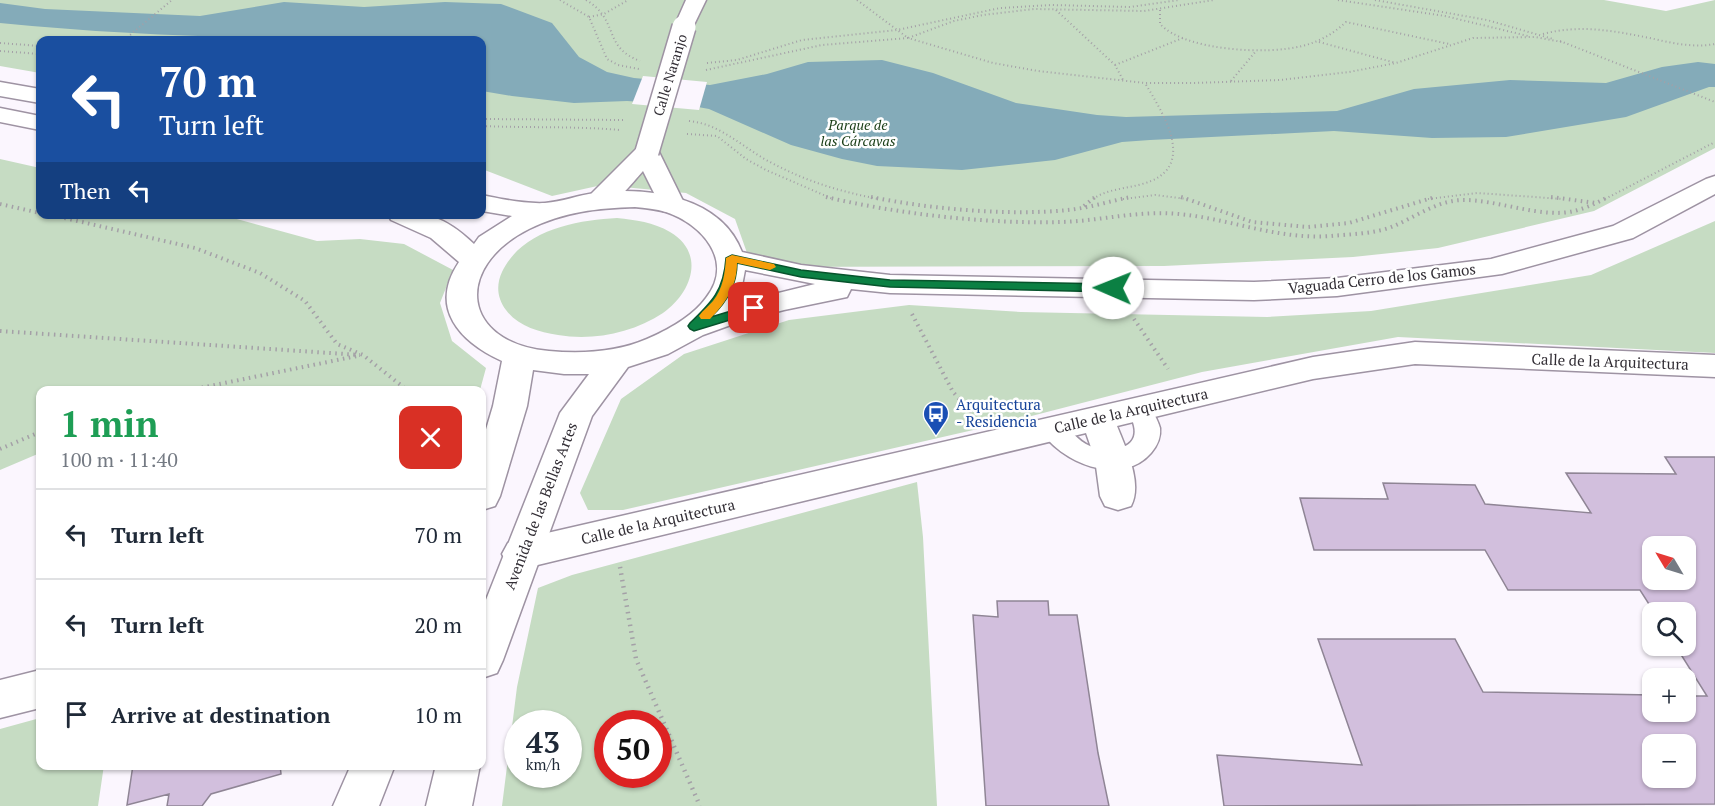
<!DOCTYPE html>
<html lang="en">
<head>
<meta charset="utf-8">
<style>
	:root { --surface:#fff; --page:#f6f6f7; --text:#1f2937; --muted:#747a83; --line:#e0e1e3 }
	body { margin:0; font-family:"PT Serif",serif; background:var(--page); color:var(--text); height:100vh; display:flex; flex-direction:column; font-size:22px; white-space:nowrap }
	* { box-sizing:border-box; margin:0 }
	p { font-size:20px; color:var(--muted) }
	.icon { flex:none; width:33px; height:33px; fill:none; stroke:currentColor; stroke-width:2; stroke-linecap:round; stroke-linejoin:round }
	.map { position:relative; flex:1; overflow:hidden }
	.drawer { position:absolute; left:36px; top:386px; width:450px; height:384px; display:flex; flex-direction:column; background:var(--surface); border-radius:12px; box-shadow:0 2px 4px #0004 }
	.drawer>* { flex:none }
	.hud { position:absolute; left:36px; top:36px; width:450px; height:183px; border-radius:12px; box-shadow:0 2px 4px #0004; background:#1a4fa0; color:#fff; overflow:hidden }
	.needle { width:39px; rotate:308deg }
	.buttons { position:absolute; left:1642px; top:536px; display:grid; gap:12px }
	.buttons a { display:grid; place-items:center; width:54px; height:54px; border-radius:12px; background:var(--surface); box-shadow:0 2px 4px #0004; font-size:30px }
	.speed { position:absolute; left:504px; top:710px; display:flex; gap:12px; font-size:30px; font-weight:700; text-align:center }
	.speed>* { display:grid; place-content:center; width:78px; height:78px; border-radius:50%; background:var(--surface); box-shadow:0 2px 4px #0004; line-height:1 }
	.speed small { font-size:15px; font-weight:400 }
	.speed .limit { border:9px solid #d22; background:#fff; color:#111 }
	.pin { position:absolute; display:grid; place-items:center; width:51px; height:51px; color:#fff; margin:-26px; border-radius:12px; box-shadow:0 3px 9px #0006 }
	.me { position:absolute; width:66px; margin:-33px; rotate:271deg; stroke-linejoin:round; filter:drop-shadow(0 0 4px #0008) }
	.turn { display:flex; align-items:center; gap:21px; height:126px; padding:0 24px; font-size:27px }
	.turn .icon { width:78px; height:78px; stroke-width:2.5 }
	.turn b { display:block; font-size:42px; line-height:51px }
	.then { display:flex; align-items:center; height:57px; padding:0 24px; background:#0003; gap:12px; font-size:22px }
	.round { display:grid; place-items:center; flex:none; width:63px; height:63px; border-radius:12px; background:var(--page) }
	.summary { display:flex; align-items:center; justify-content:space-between; height:102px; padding:0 24px }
	h1 { font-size:36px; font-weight:800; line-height:45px; color:#1e9e55 }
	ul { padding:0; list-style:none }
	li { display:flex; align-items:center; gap:18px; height:90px; padding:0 24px; border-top:2px solid var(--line) }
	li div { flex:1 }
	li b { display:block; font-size:22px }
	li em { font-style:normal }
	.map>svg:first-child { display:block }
	.green { fill:#c6dcc3; fill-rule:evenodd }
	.water { fill:#84abb9 }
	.pier { fill:#fbf6fe }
	.building { fill:#d2bfdd; stroke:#8f8595; stroke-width:1.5; fill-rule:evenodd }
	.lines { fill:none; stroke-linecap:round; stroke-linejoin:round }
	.lane-casing { stroke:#9e93a3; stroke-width:3 }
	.street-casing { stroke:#9e93a3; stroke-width:3 }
	.secondary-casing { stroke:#9e93a3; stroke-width:3 }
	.path-far2 { stroke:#a4a0a7; stroke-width:2; stroke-dasharray:1 3; stroke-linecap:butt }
	.path-far1 { stroke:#a4a0a7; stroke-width:4; stroke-dasharray:1.5 4.5; stroke-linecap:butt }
	.path { stroke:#a4a0a7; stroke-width:4.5; stroke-dasharray:1.5 5; stroke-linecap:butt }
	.lane { fill:#fff; fill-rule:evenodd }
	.street { fill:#fff; fill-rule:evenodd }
	.secondary { fill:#fff; fill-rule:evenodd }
	.street-bridge-casing { stroke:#9e93a3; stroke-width:26; stroke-linecap:butt }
	.street-bridge { stroke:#fff; stroke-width:23 }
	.route { fill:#0b8043; stroke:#07532c; stroke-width:1.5 }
	.slow { fill:#f59e0b }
	.labels { text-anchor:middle; stroke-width:5; stroke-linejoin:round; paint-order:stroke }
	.far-street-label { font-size:14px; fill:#322e35; stroke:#fff }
	.far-park-label { font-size:14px; font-style:italic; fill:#193d16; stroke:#fff }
	.street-label { font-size:15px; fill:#322e35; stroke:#fff }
	.transit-label { font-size:15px; fill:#164399; stroke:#fff; text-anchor:start }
</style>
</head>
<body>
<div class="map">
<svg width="1715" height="806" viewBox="0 0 1715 806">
	<rect width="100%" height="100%" fill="#fbf6fe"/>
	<path class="green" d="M0,0H1604L1666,11L1715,0V148L1594,211L1438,248L1353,257L1164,266L752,267L735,219L686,193L602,185L552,196L482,169V40H40V73L0,66Z
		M0,159L40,168V214L222,215L317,241L360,239L404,244L453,270L440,303L452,341L486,368L480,390H40V453L0,470Z
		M617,218C636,220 653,222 670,232C706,253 692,293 663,313C633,333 593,341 558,335C538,332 518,326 506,310C497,298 496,285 502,272C522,230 576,220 617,218Z
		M1715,221V353L1398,337L1202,372L1004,423L623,510H588L580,493L621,399L684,354L789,320L909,305L1021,312L1267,317L1371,311L1591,275Z
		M917,482L923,537L937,806H502L517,687L538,588L572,575ZM518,723H568V774H518ZM608,723H658V774H608Z
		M40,718V765H104L98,806H0V729Z"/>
	<path class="water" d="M284,2L364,7L445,2L501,4L552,23L579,57L607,72L634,78L710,85L767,74L808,62L882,60L933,73L1016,103L1097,115L1126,117L1337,111L1414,89L1510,80L1606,83L1662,67L1698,62L1715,64V87H1709L1626,117L1506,137L1432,138L1334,131L1150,140L1122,142L1055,160L962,170L877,166L842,159L791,145L709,109L687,105L627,101L574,103L512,96L482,91V40C321,40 160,39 0,23V3L45,9L200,16Z"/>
	<path class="pier" d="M643,76L707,82L699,110L632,104Z"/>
	<path class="building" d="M1665,457H1715V804L1224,806L1217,755L1362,765L1318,639H1455L1483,692L1653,695V711H1686V696H1707L1675,645H1686V612H1654L1640,590H1508L1485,550H1314L1300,498L1388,499L1383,483L1475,485L1485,504L1591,513L1566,473L1676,474ZM1653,546H1686V579H1653ZM1653,744H1686V777H1653Z
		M997,601H1048L1049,615H1077L1098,753L1109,806H986L973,615L998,617Z
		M133,765H280L281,774L211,794L202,806H167L169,794L127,805Z"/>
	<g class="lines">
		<defs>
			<path id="lane" d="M1139,400L1148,403C1152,410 1158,420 1160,428C1161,438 1157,446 1151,453C1121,488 1059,462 1040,429L1043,423C1050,421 1055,419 1061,423C1072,430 1077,441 1090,446C1106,453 1140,451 1134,426C1133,420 1129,414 1127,409L1130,403Z"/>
			<path id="street" d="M686,0H706L691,31L684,33L677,31L674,27Z
				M647,145L656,147L659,152L685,205L681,211L672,213L663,211L643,171C629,186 614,210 592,205L588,199L592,193L638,147Z
				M1415,342L1715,355V377L1415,364L1313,379L1117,426C1126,449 1143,483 1131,506L1118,510L1105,506L1100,496L1095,459L1086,433L521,569L508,565L502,554L508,543L521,539L1313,357Z
				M40,670V708L0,718V680Z"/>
			<path id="secondary" d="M0,82L40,89V103L0,96Z
				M0,108L40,116V130L0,122Z
				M1715,176V194L1633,238L1502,274L1337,296L1254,300L890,293L851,289L847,297L784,310L742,321L703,335L668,354L628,367L592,416L503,660L497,673L482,678V610L560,413L589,374H564L533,370L527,406L500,496L495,506L482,510V443L493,406L502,361C460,342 428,308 459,262L431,238L391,220L388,214C429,214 442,214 474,244L479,237L512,216L482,211V195C502,199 524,204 545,203C562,202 578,195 595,193C647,186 721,196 742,252L801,265L890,275L1254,282L1337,278L1491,259L1613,226L1706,179ZM635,207C645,208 656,209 666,212C702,224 735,261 706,298C693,316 668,330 647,339C617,352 582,354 549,351C461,343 453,267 529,229C563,212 598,208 635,207ZM745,270L815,284L733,304L742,286Z
				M351,765H395L379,806H333Z
				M436,765H480L472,806H426Z"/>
		</defs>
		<use href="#lane" class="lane-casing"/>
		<use href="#street" class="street-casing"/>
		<use href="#secondary" class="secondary-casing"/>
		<path class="path-far2" d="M560,0L589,17L607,59L618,65L639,69
			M586,0C620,20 602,47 640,61
			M857,0L908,38L954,21L983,15L1034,9L1144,11L1214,0
			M1338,0L1445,16L1528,36
			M1375,0L1487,20L1553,39
			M1056,10L1115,65L1123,80
			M1160,10V24C1185,51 1268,55 1302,46C1319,42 1333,34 1346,22L1449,44
			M589,17L604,14L628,0
			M1543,34C1580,24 1614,31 1650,38C1671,43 1693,48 1715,44
			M124,40L172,0
			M1560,41L1715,102
			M1319,42L1396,63
			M0,43L40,46
			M0,51L40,54
			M707,63L737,60L802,40L897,30L1000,8L1052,5L1130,7L1179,0
			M1115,65L1183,38
			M706,70L822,45L908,38L993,63L1038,71L1145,83H1194L1280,80L1349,72L1396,63L1473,38L1535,37L1562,42
			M1231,81L1256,51
			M482,119L624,120
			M689,121C721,124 743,148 770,162C805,181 841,192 879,199
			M482,126C528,128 574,126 620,130
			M687,134L717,136L746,159L766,170L833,199
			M1093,199C1107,189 1125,189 1142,184C1199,169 1164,115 1145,83
			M1123,199L1155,195L1187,199
			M1428,199L1477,193L1563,199
			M1605,199L1715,142"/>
		<path class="path-far1" d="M826,197C899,214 986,224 1061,222C1100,221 1139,210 1179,214C1231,219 1278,240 1331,236C1351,234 1375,234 1394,226C1415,217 1437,201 1461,200C1496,199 1542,219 1574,211C1586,208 1597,203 1608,197
			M871,197C930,209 1009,216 1068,210C1089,208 1110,201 1131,197
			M1181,197L1252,222L1308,227L1349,223L1435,197
			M1551,197L1596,203
			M0,204L40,213
			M1084,206L1095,197
			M47,214L195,248L260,273L305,301L337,344L363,355L407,390
			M912,314L953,392L973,414
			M1134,319L1168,369
			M0,331L360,355
			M190,390L357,356
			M0,449L40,432"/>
		<path class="path" d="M620,567L636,659L700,806"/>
		<use href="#lane" class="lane"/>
		<use href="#street" class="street"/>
		<use href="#secondary" class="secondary"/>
		<defs>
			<path id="street-bridge" d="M647,152L684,27"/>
		</defs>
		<use href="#street-bridge" class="street-bridge-casing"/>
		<use href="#street-bridge" class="street-bridge"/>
	</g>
	<path class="route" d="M732,255L801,270L890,280L1113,284L1119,288L1113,292L890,287L801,277L737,263C737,285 727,302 711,317L754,304L761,308L759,311L694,331L690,329L688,326L690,323C712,302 724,290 726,258Z"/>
	<path class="slow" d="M732,255L774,264L776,267L770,270L737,263C737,286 726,303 710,319H701L699,316C703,310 709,306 713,301C723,289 725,273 726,258Z"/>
	<defs>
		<symbol id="bus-pin" viewBox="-11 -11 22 30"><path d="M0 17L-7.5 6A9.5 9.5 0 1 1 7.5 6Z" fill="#1a4fb4" stroke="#fff"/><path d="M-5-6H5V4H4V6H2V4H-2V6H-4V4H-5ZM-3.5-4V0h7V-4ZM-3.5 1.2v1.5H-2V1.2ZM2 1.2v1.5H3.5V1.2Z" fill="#fff"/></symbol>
	</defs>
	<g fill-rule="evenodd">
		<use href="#bus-pin" x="921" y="399" width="30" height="40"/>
	</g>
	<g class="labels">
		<g class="far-street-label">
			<text transform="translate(670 75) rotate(-73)" y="5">Calle Naranjo</text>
		</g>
		<g class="far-park-label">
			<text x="858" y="130">Parque de<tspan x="858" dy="16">las Cárcavas</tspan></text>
		</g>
		<g class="street-label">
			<text transform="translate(1382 279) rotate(-6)" y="5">Vaguada Cerro de los Gamos</text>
			<text transform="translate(1610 362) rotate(2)" y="5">Calle de la Arquitectura</text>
			<text transform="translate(1131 411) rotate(-13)" y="5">Calle de la Arquitectura</text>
			<text transform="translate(541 506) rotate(-69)" y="5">Avenida de las Bellas Artes</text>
			<text transform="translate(658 522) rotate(-13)" y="5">Calle de la Arquitectura</text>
		</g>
		<g class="transit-label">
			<text x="956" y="410">Arquitectura<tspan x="956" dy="17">- Residencia</tspan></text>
		</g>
	</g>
</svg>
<div class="buttons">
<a><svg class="needle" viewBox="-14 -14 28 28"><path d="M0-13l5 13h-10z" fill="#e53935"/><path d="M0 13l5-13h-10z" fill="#747a83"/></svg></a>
<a><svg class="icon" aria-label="search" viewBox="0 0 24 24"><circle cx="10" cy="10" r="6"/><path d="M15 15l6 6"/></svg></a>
<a>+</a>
<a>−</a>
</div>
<div class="speed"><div>43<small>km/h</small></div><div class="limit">50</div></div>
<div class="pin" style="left:754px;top:308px;background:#d93025"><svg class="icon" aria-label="arrive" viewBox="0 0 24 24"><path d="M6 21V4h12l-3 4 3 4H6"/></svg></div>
<svg class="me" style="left:1113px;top:288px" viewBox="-20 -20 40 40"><circle r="19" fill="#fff"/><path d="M0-13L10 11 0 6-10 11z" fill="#0b8043"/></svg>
<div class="hud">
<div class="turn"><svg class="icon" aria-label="left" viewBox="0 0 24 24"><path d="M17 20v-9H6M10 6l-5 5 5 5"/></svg><div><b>70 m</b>Turn left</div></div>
<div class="then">Then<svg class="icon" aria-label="left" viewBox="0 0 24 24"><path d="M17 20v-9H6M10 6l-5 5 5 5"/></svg></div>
</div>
<section class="drawer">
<div class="summary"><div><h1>1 min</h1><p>100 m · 11:40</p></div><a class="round" style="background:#d93025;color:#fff"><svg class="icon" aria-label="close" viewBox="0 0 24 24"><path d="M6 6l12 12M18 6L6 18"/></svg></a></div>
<ul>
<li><svg class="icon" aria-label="left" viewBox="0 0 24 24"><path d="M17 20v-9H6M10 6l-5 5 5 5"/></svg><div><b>Turn left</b></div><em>70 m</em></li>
<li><svg class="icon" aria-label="left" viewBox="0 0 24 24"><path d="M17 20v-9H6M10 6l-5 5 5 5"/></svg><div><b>Turn left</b></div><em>20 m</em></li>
<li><svg class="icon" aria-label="arrive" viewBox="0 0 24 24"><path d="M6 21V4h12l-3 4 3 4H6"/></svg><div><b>Arrive at destination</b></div><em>10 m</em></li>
</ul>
</section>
</div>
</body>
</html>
